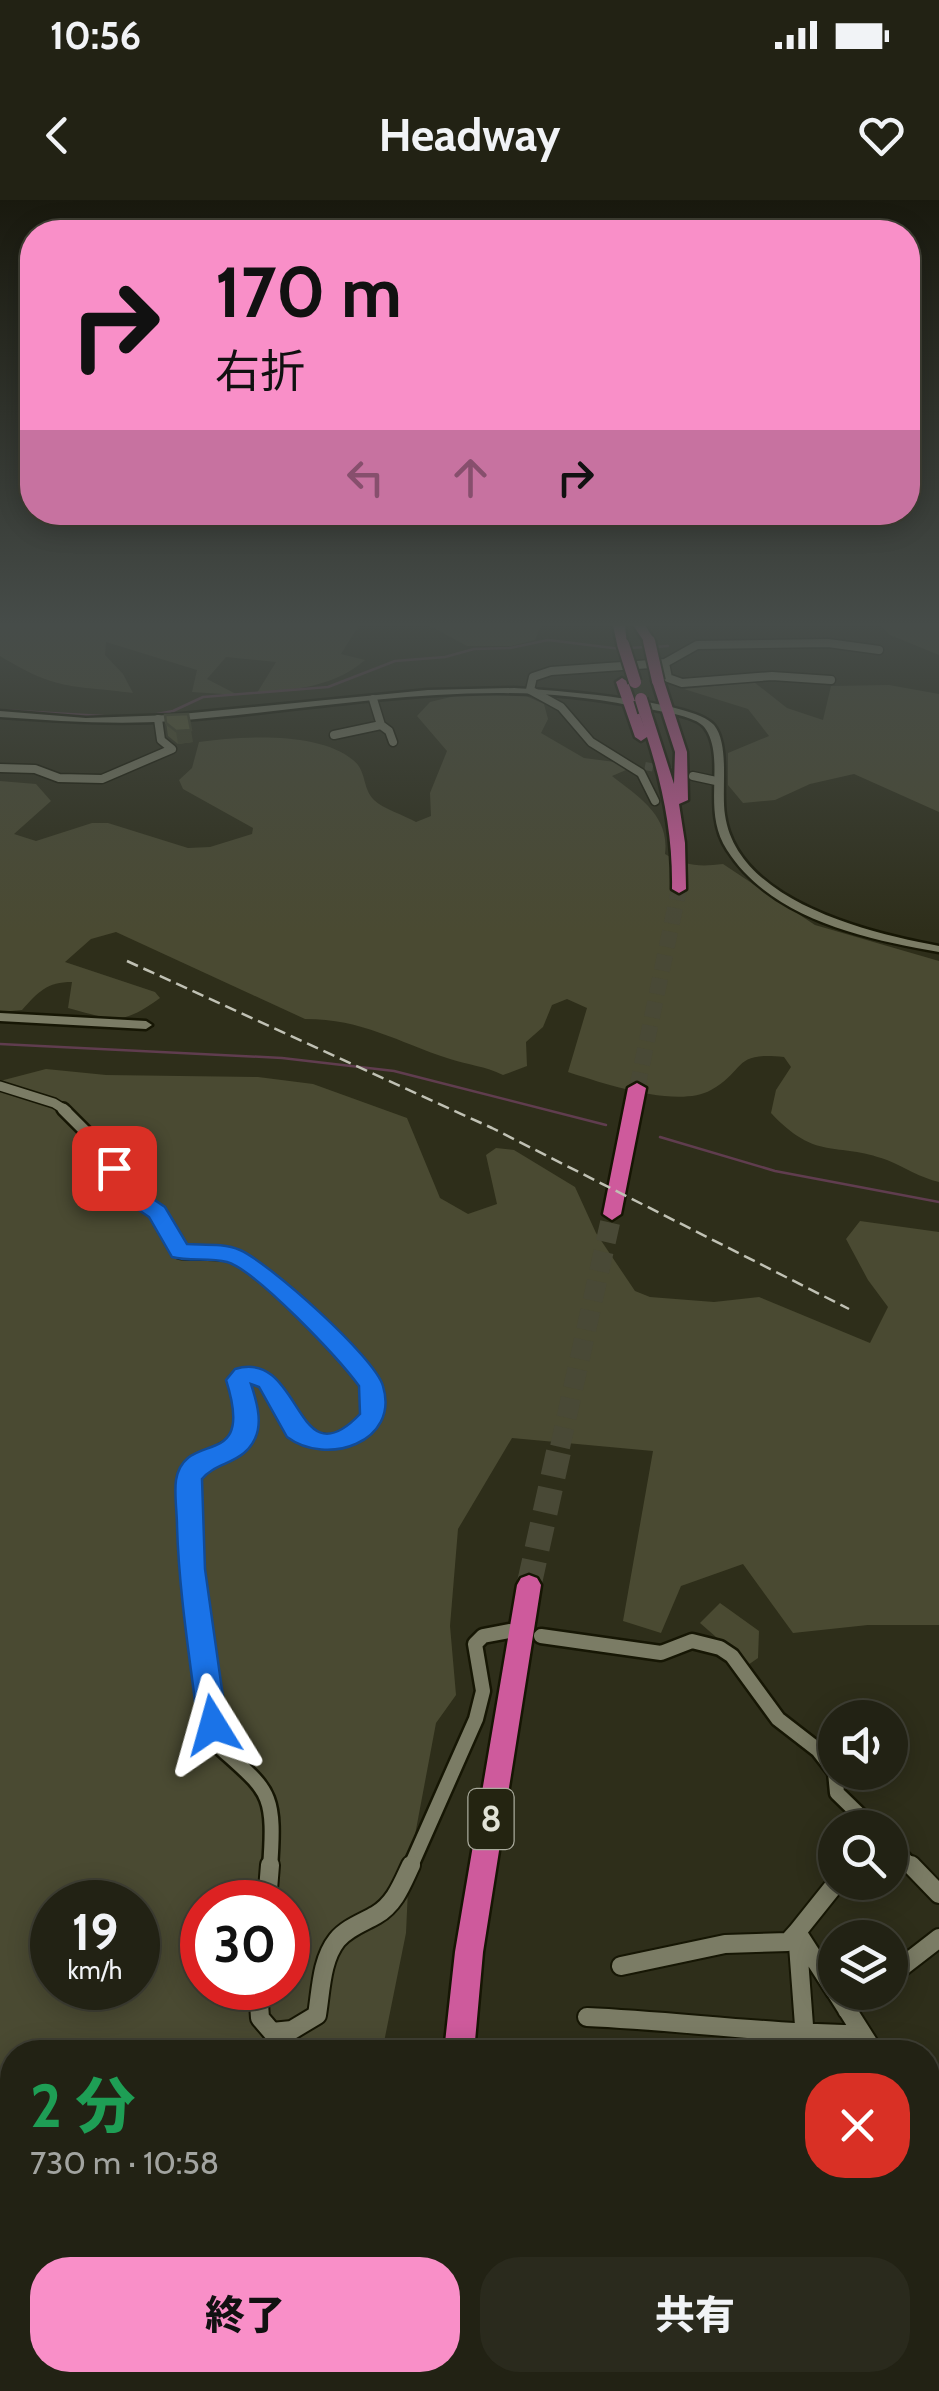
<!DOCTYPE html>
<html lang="ja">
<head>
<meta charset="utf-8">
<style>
	:root { --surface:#222214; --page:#2a2a1d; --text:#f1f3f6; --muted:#a2a4a0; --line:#3f3f34; --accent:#f98fc8 }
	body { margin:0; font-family:Cabin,"Noto Sans JP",sans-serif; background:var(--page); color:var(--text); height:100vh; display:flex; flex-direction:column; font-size:38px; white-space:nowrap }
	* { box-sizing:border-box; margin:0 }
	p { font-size:32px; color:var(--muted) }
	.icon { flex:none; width:55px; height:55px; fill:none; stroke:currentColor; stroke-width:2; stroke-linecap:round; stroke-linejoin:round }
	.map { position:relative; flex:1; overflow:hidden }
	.drawer { position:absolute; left:0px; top:1840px; width:940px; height:352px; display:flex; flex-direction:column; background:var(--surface); border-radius:40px 40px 0 0; box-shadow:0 5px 25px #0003,0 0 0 2px var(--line) }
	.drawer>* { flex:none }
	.guide { position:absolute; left:20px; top:20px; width:900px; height:305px; border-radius:40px; box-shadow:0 5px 25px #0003,0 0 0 2px var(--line); background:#f98fc8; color:#111; overflow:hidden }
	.fabs { position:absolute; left:818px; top:1500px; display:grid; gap:20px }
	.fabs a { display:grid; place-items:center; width:90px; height:90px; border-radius:50%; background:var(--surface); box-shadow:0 5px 25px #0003,0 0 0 2px var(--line); font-size:50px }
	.speed { position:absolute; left:30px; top:1680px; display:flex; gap:20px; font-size:50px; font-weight:700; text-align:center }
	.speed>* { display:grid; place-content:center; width:130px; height:130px; border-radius:50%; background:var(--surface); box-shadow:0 5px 25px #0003,0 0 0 2px var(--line); line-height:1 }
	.speed small { font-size:25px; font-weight:400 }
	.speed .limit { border:15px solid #d22; background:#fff; color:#111 }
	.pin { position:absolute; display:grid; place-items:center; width:85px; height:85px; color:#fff; margin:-42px; border-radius:20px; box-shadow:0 5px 15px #0006 }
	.me { position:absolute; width:110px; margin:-55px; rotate:352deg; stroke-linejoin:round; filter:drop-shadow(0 0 8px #0008) }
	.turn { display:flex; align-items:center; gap:35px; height:210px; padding:0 30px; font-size:45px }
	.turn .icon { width:130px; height:130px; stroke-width:2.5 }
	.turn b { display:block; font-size:70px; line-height:85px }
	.lanes { display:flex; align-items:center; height:95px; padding:0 30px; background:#0003; justify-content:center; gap:50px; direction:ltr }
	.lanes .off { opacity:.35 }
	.round { display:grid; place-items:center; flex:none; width:105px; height:105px; border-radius:40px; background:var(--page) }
	.headline { display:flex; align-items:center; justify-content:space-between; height:170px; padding:0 30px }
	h1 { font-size:60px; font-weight:800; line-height:75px; color:#1e9e55 }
	.action { display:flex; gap:20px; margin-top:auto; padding:20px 30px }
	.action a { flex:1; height:115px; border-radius:40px; background:var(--accent); color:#111; font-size:40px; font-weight:800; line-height:115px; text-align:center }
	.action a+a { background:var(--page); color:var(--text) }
	.status { display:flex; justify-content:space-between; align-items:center; height:70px; padding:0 50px; background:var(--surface); direction:ltr }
	.status svg { height:28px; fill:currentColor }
	header { display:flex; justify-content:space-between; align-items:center; height:130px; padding:0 30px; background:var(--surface); font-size:45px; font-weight:800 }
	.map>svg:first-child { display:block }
	.green { fill:#4a4a32; fill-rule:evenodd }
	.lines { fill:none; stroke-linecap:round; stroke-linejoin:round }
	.stream { stroke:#603d4f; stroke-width:2.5 }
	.street-tunnel { stroke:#494936; stroke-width:8; stroke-dasharray:8 4; stroke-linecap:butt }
	.highway-tunnel-far2 { stroke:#494936; stroke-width:16; stroke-dasharray:16 8; stroke-linecap:butt }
	.highway-tunnel-far1 { stroke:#494936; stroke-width:20; stroke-dasharray:20 10; stroke-linecap:butt }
	.highway-tunnel { stroke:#494936; stroke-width:25; stroke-dasharray:25 12; stroke-linecap:butt }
	.street-far4-casing { stroke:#161604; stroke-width:11 }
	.street-far3-casing { stroke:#161604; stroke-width:12 }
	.street-far2-casing { stroke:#161604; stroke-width:16 }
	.street-far1-casing { stroke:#161604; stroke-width:19 }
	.street-casing { stroke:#161604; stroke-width:22 }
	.secondary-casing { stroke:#161604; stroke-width:5 }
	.highway-casing { stroke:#161604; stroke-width:5 }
	.street-far4 { stroke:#7b7c65; stroke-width:8 }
	.street-far3 { stroke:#7b7c65; stroke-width:9 }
	.street-far2 { stroke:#7b7c65; stroke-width:11 }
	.street-far1 { stroke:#7b7c65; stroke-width:14 }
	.street { stroke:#7b7c65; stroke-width:18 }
	.secondary { fill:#7b7c65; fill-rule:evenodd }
	.highway { fill:#ce5a9c; fill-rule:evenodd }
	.rail { stroke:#c0c1b4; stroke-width:2.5; stroke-dasharray:12 6; stroke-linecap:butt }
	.highway-bridge-casing { stroke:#161604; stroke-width:16; stroke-linecap:butt }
	.highway-bridge { stroke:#ce5a9c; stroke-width:12 }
	.wall { fill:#4d4e2e }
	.shaded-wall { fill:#3f4026 }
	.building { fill:#5a5b36; stroke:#3f4026; stroke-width:2.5 }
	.route { fill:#1a73e8; stroke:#114b97; stroke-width:2.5 }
	.labels { text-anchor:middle; stroke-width:10; stroke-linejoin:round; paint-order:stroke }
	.shield { fill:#242411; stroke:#a9aa9c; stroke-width:2.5 }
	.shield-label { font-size:35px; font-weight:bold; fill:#e2e3d7 }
</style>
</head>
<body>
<div class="status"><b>10:56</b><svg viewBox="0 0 49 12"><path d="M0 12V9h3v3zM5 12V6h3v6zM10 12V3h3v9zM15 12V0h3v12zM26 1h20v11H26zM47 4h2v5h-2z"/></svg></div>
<header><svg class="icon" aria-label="back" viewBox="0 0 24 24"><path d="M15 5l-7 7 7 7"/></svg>Headway<svg class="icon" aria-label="heart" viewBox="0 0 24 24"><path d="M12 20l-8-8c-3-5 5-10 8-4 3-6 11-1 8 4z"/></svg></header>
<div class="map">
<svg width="939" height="2191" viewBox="0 0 939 2191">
	<rect width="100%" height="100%" fill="#2e2e1a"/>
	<path class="green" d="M0,425H359L341,454L365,460C334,487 297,489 257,493L276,462L226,457L207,479L238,495L192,492L197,470L106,442L105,455L123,474L133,493C71,485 57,491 0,456Z
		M428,425H541L535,440L511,446H467Z
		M880,425H939V455L890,435Z
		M754,482L787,508L823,520L831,486L889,485L939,494V612L854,574L810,584L775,600L743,603L728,585V553L769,536L748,509L684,489Z
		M459,495H524L544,504L548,519L541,533L584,558L615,562L626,570L612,576C639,597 670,616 665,654C686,666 699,667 723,664L815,725L939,761V982C921,978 904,967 887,960C835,941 817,962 771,913L776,890L791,867L784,857C732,851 746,871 711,890C678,909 602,883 568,872L587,808L567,799L552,805L543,827L526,842L527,866L503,875C485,866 468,865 450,859C397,842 363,819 305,819L116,732L91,739L65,762L155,792L160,798C120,827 114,820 68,808L72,782C47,782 38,792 22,810L0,812V581L36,584L51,601L14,634L36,641L92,623H108L188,648L210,647L252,634L253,628L183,589L179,580L192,568L199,542C241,536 319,531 353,560C367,571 362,588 374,600C383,609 404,615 416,622L431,616L430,593L447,551L417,516L430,502Z
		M46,869L106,875L258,877L313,884L407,918L440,998L468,1014L497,1004L486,955L496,948L514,950L575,987L596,1033L635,1091L650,1097L714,1102L759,1097L870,1143L888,1107L868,1080L846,1039L860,1021L939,1032V1425H868L793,1433L743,1364L681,1386L661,1433L623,1421L653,1251L512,1238L458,1329L450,1426L456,1495L436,1523L409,1667L406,1733L382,1852H12V2141L0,2149V881ZM52,1702H138V1788H52ZM202,1702H288V1788H202Z
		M720,1403L759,1431L758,1458L748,1465L700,1423Z
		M85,2180H349L351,2191H94Z
		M466,2180H650L649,2191H466Z"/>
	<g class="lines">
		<path class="stream" d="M654,447L668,446
			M629,448L646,447
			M0,510L119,517
			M147,516L173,511L203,497L328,487L395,461L445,457L474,449L510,448L548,440L621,449
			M0,844L282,858L394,871L606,925
			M660,937L775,971L939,1002"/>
		<path class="street-tunnel" d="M645,566L671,571"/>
		<path class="highway-tunnel-far2" d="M637,888L679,689"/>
		<path class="highway-tunnel-far1" d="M560,1247L612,1014"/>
		<path class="highway-tunnel" d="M529,1385L560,1245"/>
		<defs>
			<path id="street-far4" d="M665,463L668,478L682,483L772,476L831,480
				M381,525L389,531L393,542
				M334,535L381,525L373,499
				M0,568L35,569L59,578L102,579L172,549L161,540L158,519
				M693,576L716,581
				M655,601L641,573L591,542L561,507L530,490L533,477L551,471L665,463L697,445L828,443L879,450"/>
			<path id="street-far3" d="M0,886L54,903L67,911"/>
			<path id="street-far2" d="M63,909L107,953L119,986L157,1012L180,1052C197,1055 217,1050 234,1056C263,1069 362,1160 372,1190C377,1208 369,1227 353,1236C336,1244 316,1242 301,1233L266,1181L249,1175L238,1181C244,1209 255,1226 230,1247"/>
			<path id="street-far1" d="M233,1245L204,1263L189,1278L192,1369L211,1539C268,1592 276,1586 270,1668
				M541,1436L661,1453L692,1441L720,1448L732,1456L778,1519L818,1550L835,1572
				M835,1572L837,1593L873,1628
				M890,1644L913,1668
				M410,1668L476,1519L483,1491L475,1444L483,1436L509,1431"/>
			<path id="street" d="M911,1665L939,1694
				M267,1702L270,1665
				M621,1766L725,1744L788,1742L797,1732L835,1791
				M890,1776L939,1738
				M258,1788L260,1818L272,1832L292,1830L317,1815C321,1791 321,1760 337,1740C347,1728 362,1723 376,1715C395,1704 402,1684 411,1665
				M836,1792L874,1852
				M847,1810L869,1792
				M587,1817C679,1821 770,1834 862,1834
				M806,1852L797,1732L837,1682
				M928,1908L939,1904
				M928,1928L939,1948
				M887,2180L895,2191"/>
			<path id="secondary" d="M514,488C550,490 693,500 714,525C730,545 721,590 725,615C737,701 868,733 939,746V752C865,739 771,719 727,650C702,612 724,565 708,533C704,525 699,522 691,519C673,512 651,510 632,506C481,474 325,510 173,521C115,525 58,521 0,517V511L86,518L171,515L428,490Z
				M0,813L146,821L152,825L146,829L0,821Z"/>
			<path id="highway" d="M613,425H625L627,446L617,444Z
				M633,425H645L655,441L653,443H645Z
				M658,477L664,481L687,552L688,600L679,604L685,643L686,689L679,693L672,689C673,636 663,587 647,537L641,541L635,537L616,482L622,478L628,482L645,529L639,512L645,508L651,512L674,584L675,552L652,481Z
				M637,883L646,888L621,1014L612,1020L603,1014L628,888Z
				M529,1375L537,1378L541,1385L483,1752L474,1852H444L455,1752L517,1385L521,1378Z
				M418,2180H452L451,2191H417Z"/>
		</defs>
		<use href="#street-far4" class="street-far4-casing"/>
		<use href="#street-far3" class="street-far3-casing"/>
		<use href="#street-far2" class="street-far2-casing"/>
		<use href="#street-far1" class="street-far1-casing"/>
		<use href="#street" class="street-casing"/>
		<use href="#secondary" class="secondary-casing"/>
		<use href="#highway" class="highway-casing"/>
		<use href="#street-far4" class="street-far4"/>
		<use href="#street-far3" class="street-far3"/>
		<use href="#street-far2" class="street-far2"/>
		<use href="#street-far1" class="street-far1"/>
		<use href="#street" class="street"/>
		<use href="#secondary" class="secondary"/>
		<use href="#highway" class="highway"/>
		<path class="rail" d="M127,761L492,928L849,1109"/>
		<defs>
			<path id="highway-bridge" d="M649,441L658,481
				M623,444L635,482
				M641,499L645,512"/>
		</defs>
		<use href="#highway-bridge" class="highway-bridge-casing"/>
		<use href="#highway-bridge" class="highway-bridge"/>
	</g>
	<path class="wall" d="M165,515L193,542L178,544L168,536Z"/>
	<path class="shaded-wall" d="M191,530L193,542L178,544L176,531Z"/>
	<path class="building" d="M188,514L191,530L176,531L166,523L165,515Z"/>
	<linearGradient id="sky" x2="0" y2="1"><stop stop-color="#19190e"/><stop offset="0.58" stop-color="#464c49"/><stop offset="1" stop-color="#464c49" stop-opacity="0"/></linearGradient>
	<rect width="939" height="732" fill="url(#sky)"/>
	<path class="route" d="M114,961L122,963L128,982L165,1007L187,1044C203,1045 224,1043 240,1050C268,1062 375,1157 383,1186C400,1242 327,1267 287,1237L259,1187L251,1184C259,1208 266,1234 244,1253C231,1264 212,1266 202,1279L205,1369L227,1525L223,1534L213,1538L202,1534L198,1525C190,1459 179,1393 177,1326C177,1312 174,1294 176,1280C185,1227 256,1274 226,1180L235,1169C303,1148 294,1283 360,1214L359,1186C339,1159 257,1071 227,1062C209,1057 190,1062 172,1057L149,1017L111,991L104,968Z"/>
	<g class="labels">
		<rect class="shield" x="468.5" y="1589" width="45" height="60" rx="8"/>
		<g class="shield-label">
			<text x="491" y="1631">8</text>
		</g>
	</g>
</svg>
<div class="fabs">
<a><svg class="icon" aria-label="sound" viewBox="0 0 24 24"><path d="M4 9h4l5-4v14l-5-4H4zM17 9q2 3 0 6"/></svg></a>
<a><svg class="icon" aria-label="search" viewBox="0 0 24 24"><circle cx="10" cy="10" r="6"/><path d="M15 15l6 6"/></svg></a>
<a><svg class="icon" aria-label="layers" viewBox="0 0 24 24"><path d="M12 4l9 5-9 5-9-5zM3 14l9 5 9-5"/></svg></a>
</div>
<div class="speed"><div>19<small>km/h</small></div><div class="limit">30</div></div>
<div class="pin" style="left:114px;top:968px;background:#d93025"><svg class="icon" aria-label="arrive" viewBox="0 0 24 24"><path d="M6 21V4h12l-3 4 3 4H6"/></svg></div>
<svg class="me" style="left:213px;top:1525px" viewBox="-20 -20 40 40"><path d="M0-17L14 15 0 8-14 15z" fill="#1a73e8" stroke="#fff" stroke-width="4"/></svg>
<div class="guide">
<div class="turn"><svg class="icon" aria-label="right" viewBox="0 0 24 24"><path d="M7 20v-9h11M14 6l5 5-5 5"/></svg><div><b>170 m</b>右折</div></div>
<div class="lanes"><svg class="icon off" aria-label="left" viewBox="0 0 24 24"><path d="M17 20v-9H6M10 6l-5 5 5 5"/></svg><svg class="icon off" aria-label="ahead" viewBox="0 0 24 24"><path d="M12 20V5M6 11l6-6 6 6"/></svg><svg class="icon" aria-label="right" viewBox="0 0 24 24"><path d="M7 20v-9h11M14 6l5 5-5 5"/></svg></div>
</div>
<section class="drawer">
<div class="headline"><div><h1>2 分</h1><p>730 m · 10:58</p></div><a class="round" style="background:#d93025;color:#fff"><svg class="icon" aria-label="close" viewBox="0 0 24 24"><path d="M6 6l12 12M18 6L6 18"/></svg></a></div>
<div class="action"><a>終了</a><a>共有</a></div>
</section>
</div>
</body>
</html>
